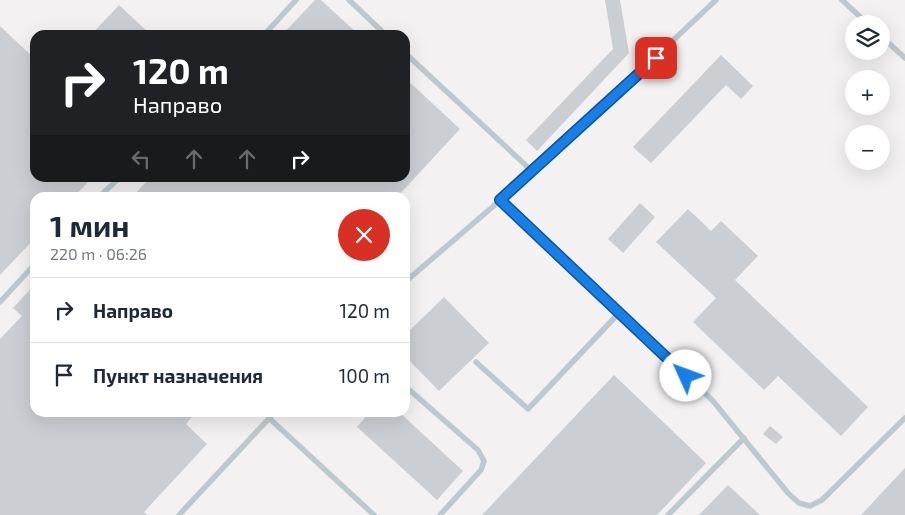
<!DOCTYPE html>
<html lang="ru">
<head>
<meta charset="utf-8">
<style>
	:root { --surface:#fff; --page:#f6f6f7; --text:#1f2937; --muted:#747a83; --line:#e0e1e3 }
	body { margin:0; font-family:"Exo 2",sans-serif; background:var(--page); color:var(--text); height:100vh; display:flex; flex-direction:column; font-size:19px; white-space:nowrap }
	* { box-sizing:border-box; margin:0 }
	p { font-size:16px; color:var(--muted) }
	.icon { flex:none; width:28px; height:28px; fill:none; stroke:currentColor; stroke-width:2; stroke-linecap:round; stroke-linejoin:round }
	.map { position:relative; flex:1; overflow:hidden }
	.side { position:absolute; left:30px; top:192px; width:380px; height:225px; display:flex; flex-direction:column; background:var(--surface); border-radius:15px; box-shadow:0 5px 20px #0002 }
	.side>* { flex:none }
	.guide { position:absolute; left:30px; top:30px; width:380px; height:152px; border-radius:15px; box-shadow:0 5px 20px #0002; background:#202124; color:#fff; overflow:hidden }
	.controls { position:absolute; left:845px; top:15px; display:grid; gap:10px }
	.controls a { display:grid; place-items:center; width:45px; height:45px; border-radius:50%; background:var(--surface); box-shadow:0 5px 20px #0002; font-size:25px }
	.pin { position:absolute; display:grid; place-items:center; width:42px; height:42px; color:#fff; margin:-21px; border-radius:10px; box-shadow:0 2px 8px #0006 }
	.me { position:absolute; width:55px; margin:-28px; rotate:313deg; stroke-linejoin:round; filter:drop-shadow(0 0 4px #0008) }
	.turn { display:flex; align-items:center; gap:18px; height:105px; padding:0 20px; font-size:22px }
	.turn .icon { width:65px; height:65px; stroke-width:2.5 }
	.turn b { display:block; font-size:35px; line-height:42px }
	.lanes { display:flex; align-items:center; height:48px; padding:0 20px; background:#0003; justify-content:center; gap:25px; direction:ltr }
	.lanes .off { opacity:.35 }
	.round { display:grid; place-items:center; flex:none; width:52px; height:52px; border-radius:26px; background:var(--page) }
	.summary { display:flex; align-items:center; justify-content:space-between; height:85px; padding:0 20px }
	h1 { font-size:30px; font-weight:700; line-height:38px }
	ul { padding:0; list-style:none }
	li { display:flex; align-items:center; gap:15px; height:65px; padding:0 20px; border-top:1px solid var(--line) }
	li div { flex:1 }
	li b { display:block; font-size:19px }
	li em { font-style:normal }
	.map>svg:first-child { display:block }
	.building { fill:#cbced3 }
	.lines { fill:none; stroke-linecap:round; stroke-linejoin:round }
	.service { stroke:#bec9cf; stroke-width:5.5 }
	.route-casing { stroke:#105396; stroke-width:12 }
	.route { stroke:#187fe6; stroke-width:9 }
</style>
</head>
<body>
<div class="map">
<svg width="905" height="515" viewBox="0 0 905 515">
	<rect width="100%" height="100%" fill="#f3f1f1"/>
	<path class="building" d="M315,0H321L359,35H282Z
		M605,0H620L629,53L537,151L526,140L613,49Z
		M119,5L151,35H91Z
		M0,26L35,59V178H92L73,198H35V238L0,275Z
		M721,55L753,86L741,99L726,85L651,163L633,147Z
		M405,78L460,129L396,198H131L150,178H405Z
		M640,203L655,217L623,253L608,239Z
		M688,209L711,231L721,221L758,256L735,280L868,407L841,436L778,376L764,390L693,322L716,298L656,242Z
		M35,284V412H196L186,424L207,444L144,512L147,515H0V339L22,316L13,308Z
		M444,297L489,343L439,391L405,356V335Z
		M614,375L706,463L657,515H482Z
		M370,412H399L463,471L437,500L357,427Z
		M770,426L783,437L776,444L763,434Z
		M905,468V515H861Z
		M728,485L760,515H699Z"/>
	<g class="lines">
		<path class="service" d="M349,0L386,35
			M842,0L868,24
			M264,35L296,0
			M881,36L905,58
			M405,53L533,172
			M98,198L119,178
			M500,200L713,401L788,493L799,503L810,506L822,500L905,418
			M405,282L533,172L716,0
			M0,302L35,264
			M476,362L528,409L619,313
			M405,386L478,450L484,461L481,470L440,515
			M269,418L374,515
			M179,515L275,412
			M668,515L744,438"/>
	</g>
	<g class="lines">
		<defs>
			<path id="route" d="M656,58L500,200L686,376"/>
		</defs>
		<use href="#route" class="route-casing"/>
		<use href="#route" class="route"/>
	</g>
</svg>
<div class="controls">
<a><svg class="icon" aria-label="layers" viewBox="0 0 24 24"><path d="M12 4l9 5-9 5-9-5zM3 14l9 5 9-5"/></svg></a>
<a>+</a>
<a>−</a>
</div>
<div class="pin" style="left:656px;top:58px;background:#d93025"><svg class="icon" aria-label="arrive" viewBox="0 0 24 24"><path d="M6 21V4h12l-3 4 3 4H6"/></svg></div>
<svg class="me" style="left:686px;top:376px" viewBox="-20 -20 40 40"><circle r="19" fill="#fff"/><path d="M0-13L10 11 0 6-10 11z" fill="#187fe6"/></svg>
<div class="guide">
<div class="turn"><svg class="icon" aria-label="right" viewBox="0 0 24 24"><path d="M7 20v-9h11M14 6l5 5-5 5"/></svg><div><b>120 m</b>Направо</div></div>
<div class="lanes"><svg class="icon off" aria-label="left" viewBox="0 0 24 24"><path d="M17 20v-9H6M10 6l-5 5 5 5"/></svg><svg class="icon off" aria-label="ahead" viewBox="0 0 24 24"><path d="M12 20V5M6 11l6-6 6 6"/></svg><svg class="icon off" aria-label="ahead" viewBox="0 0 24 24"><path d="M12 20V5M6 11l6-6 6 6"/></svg><svg class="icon" aria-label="right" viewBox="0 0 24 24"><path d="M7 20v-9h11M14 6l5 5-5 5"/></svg></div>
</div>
<section class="side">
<div class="summary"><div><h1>1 мин</h1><p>220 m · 06:26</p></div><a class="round" style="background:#d93025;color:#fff"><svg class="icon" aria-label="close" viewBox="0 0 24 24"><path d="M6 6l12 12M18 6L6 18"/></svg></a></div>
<ul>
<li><svg class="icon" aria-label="right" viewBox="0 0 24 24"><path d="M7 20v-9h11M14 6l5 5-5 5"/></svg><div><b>Направо</b></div><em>120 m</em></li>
<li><svg class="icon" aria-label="arrive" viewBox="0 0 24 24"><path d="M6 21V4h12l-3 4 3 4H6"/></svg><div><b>Пункт назначения</b></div><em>100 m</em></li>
</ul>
</section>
</div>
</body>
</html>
